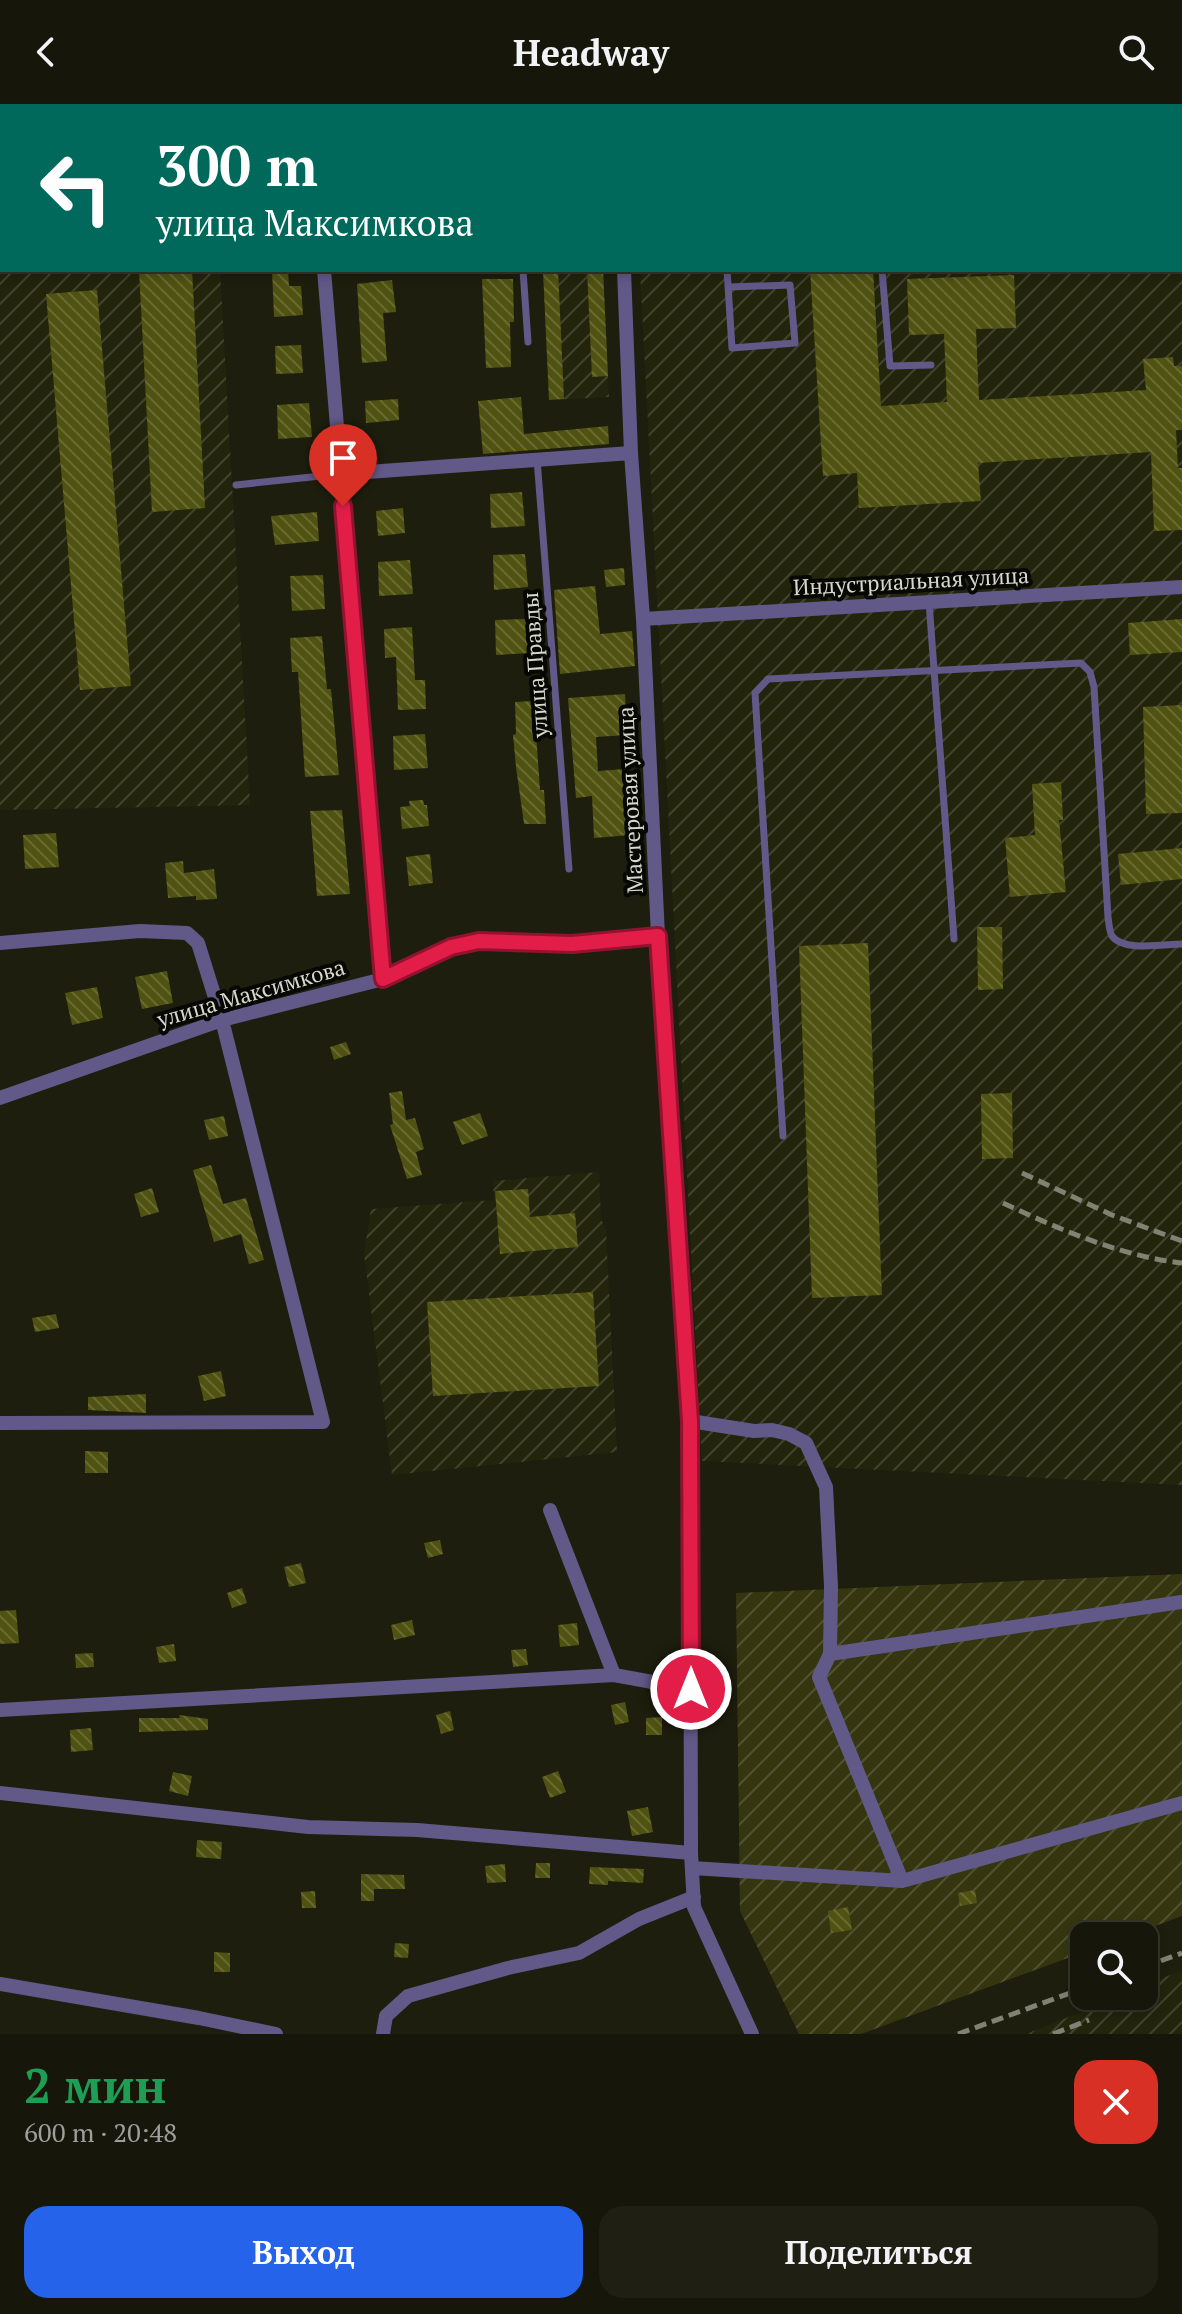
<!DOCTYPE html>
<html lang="ru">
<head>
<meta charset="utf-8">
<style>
	:root { --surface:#16160a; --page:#1f1f13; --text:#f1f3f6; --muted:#9e9f9c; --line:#35352b; --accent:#2563eb }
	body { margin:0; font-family:"PT Serif",serif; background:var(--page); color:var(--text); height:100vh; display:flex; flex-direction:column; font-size:30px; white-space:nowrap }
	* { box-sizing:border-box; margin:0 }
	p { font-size:26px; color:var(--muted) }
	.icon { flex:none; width:44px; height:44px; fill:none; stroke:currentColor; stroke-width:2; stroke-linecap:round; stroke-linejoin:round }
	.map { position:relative; height:1930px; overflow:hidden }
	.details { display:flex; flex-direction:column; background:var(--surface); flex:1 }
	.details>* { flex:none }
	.banner { position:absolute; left:0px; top:0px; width:1182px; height:168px; box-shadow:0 4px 12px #0003,0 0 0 2px var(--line); background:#00695c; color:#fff; overflow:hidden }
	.tools { position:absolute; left:1070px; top:1818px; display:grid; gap:16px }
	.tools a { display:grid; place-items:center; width:88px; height:88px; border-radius:16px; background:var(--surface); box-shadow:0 4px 12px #0003,0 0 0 2px var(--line); font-size:40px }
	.pin { position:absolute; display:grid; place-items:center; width:68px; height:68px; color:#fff; margin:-82px -34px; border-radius:50% 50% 50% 0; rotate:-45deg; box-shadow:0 0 8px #0007 }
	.pin .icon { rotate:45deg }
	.me { position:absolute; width:88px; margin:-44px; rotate:0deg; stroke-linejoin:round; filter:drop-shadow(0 0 6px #0008) }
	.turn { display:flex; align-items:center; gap:28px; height:168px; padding:0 24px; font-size:36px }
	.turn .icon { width:104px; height:104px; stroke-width:2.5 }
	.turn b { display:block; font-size:56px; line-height:68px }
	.round { display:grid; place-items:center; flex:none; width:84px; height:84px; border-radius:24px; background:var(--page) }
	.overview { display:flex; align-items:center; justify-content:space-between; height:136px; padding:0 24px }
	h1 { font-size:48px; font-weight:600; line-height:60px; color:#1e9e55 }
	.button { display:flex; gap:16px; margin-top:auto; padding:16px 24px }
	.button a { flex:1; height:92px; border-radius:24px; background:var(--accent); color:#fff; font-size:32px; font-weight:600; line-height:92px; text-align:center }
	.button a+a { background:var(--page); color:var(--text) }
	header { display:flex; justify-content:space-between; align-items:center; height:104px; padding:0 24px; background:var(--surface); font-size:36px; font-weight:600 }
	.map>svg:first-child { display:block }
	.industrial { fill:url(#industrial-furrows) }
	.garden { fill:url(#garden-furrows) }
	.building { fill:url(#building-back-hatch) }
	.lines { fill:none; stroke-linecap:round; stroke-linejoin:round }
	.lane { stroke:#615988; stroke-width:7 }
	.street { stroke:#615988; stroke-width:14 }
	.rail { stroke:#818274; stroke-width:5; stroke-dasharray:12 6; stroke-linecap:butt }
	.route-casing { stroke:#92132f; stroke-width:20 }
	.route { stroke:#e11d48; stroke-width:14 }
	.labels { text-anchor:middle; stroke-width:8; stroke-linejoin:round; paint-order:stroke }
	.street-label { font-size:22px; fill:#d7d8cd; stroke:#070703 }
</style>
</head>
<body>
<header><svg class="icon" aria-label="back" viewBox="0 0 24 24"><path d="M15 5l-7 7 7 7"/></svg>Headway<svg class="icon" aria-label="search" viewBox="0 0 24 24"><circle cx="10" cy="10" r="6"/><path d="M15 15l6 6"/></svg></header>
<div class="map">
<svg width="1182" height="1930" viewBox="0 0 1182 1930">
	<defs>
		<pattern id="industrial-furrows" width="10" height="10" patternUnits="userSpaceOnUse" patternTransform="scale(2)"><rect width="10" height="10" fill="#23240c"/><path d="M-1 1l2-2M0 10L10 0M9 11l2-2" fill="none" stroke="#42432e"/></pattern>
		<pattern id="garden-furrows" width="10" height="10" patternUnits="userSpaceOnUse" patternTransform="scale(2)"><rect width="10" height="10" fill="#353610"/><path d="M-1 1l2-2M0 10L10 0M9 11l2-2" fill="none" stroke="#525232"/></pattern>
		<pattern id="building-back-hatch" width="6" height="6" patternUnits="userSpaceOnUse" patternTransform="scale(2)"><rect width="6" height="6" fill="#505211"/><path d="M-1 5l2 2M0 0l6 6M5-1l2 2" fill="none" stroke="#686a32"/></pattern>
	</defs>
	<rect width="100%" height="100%" fill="#1d1e0d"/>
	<path class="industrial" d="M0,0H210V2H2V166H220L250,701L0,706Z
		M632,0H1182V1381L702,1357L640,166H1180V2Z
		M543,166H603L609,293L549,296Z
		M599,1068L601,1115L606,1126L617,1348L392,1371L364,1150L371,1105L494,1096L493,1077Z
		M1182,1866V1930H1026L1121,1892H1144V1882Z"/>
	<path class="garden" d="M1182,1470V1812L1128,1832H1084V1848L861,1930H799L740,1807L736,1489Z"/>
	<path class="building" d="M139,166H192L205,404L152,408Z
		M272,166H288L289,182H301L303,211L274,213Z
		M543,166H558L564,295L549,296Z
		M587,166H603L608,272L592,273Z
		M810,166H873L881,302L947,298L944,230L909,231L907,175L1014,171L1016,224L976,225L979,296L1146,286L1143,255L1173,253L1174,262H1182V326H1176L1178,364H1182V426L1154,427L1151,348L978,359L981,397L859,404L857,369L823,372Z
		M482,175H513L514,218H510L511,263L486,264Z
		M392,176L396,208L383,209L387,257L362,259L357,180Z
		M97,186L131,582L80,586L46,190Z
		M301,241L303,269L276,270L275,242Z
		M521,293L524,330L608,322L609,340L483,350L478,297Z
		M398,295L399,316L366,319L365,297Z
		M309,299L312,333L278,335L277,301Z
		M522,388L525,422L491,424L490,390Z
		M403,404L405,429L378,432L376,407Z
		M317,408L319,437L275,441L271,412Z
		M525,450L528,483L494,486L493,451Z
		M410,456L413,490L379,492L378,458Z
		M624,464L625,481L606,483L604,466Z
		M323,471L325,505L292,507L290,472Z
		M595,482L600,530L632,527L635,562L560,570L554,486Z
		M527,515L530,549L496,551L495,516Z
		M1182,515V548L1130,551L1128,519Z
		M412,523L415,576H425L426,605L398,606L396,553L385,554L384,525Z
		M322,532L327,585H331L339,671L305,673L298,568H292L290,534Z
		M625,590L627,631L596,633L598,667L625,665L630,731L594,734L592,692L576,694L568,594Z
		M532,597V629H536L540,686H544L546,720H524L516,663L513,631L516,630L515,598Z
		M1182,601V709L1146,710L1143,603Z
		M425,630L428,664L394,666L393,632Z
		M1061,678L1063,716H1059L1066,788L1010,793L1005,734L1035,731L1032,680Z
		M423,696L424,701H427L429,722L402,725L400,703L410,702L409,697Z
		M342,706L350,790L317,792L310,707Z
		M56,729L59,763L25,765L23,731Z
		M1182,744V775L1121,781L1118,750Z
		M430,750L433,779L409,782L406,753Z
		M183,757L184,769L214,765L217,795L196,796V792L168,794L165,759Z
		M977,823H1002L1003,885L978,886Z
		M868,839L882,1191L812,1194L799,842Z
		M167,867L173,899L142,905L135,873Z
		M97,883L103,914L72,921L65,889Z
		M346,938L351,950L334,956L330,943Z
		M402,987L406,1016L415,1014L424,1045L416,1048L422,1071L407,1075L390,1021L393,1020L389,989Z
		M1012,989L1013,1054L982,1055L981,990Z
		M480,1009L488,1032L462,1041L453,1018Z
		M224,1012L228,1032L209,1036L204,1016Z
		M211,1061L223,1100L246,1094L264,1156L249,1160L241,1130L214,1138L193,1066Z
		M152,1084L159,1108L141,1113L134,1090Z
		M528,1085L530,1113L575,1109L578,1143L500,1150L495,1087Z
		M593,1188L599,1282L433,1292L427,1198Z
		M56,1210L59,1224L35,1228L32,1214Z
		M221,1267L226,1292L204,1297L198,1272Z
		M146,1290V1309L88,1306V1293Z
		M85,1347L108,1348V1369H85Z
		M440,1436L443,1450L428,1454L424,1439Z
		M301,1459L306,1479L289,1483L284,1463Z
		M242,1484L247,1499L232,1504L227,1489Z
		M16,1506L19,1539L0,1540V1507Z
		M412,1516L415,1531L394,1536L391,1521Z
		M577,1519L579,1541L560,1543L558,1521Z
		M174,1540L176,1557L159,1559L156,1543Z
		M526,1545L528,1561L513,1563L511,1546Z
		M93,1549L94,1563L76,1564L75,1550Z
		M625,1598L629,1618L615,1621L611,1601Z
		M450,1607L454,1626L441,1630L436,1611Z
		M179,1611L208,1615V1626L139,1628V1614H180Z
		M662,1613V1631H646V1614Z
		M91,1624L93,1646L71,1648L70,1626Z
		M558,1667L566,1688L550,1694L542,1673Z
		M173,1668L192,1672L188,1692L169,1687Z
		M648,1703L653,1728L632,1732L627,1707Z
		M197,1736L222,1738L221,1755L196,1753Z
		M536,1759H550V1774H535Z
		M505,1760L506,1778L487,1779L485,1762Z
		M590,1763L644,1765L643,1779L608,1777V1781L589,1780Z
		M361,1770L404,1771L405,1785H374V1797H361Z
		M975,1786L977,1799L960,1802L958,1789Z
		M315,1787L316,1804H302L301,1788Z
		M848,1803L852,1826L831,1829L828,1807Z
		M395,1839L409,1840L408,1854L394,1853Z
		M214,1848L230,1849V1868H214Z"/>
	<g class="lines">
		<path class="lane" d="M510,0V2
			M747,2L773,0
			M1180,11L1182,22
			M1180,129H1182
			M523,166L528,238
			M727,166L732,244L795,239L790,181L728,183
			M882,166L890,262L931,261
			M537,355L569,765
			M236,381L340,370
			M929,498L954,835
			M783,1032L755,589L768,575L1081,559L1090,568L1094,583L1108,813C1109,818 1109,827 1112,832C1123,848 1165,840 1182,840"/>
		<path class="street" d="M311,0V2
			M618,0V2
			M324,166L383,875
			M624,166L631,349L643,515L658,832L690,1317L691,1749L694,1803L752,1930
			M340,370L631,349
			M643,515L1182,483
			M0,839L140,827L187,829L198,839L222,916L323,1318L0,1319
			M0,994L222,916L383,875L451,843L479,837L572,840L658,832
			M690,1317L754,1327L772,1326L789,1330L806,1339L826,1383L831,1482L830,1550
			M614,1571L691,1585
			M0,1606L614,1571L550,1406
			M0,1689L308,1723L417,1726L691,1749
			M692,1764L902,1777L1182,1699
			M902,1777L819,1573L830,1550L1182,1498
			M0,1880L199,1914L276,1930
			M383,1930L386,1912L408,1892L508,1864L579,1849L639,1815L694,1793"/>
		<path class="rail" d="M1022,1069L1112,1111L1182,1137
			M1003,1099C1059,1125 1120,1152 1182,1159
			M1144,1863L1182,1849
			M958,1930L1084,1884
			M1053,1930L1089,1916"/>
	</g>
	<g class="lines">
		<defs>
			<path id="route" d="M343,402L383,875L451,843L479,837L572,840L658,832L690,1317L691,1585"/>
		</defs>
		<use href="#route" class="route-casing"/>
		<use href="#route" class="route"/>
	</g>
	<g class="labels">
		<g class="street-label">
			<text transform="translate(911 477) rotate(-3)" y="8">Индустриальная улица</text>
			<text transform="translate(535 561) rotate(-94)" y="8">улица Правды</text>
			<text transform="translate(630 696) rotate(-93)" y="8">Мастеровая улица</text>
			<text transform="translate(251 889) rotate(-16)" y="8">улица Максимкова</text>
		</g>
	</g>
</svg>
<div class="tools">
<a><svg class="icon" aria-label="search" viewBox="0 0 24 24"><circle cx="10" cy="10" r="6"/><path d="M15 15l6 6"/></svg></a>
</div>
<div class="pin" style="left:343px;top:402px;background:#d93025"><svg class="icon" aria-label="arrive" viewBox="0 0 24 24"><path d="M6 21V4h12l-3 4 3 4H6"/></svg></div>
<svg class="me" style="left:691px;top:1585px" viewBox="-20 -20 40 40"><circle r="17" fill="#e11d48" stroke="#fff" stroke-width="3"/><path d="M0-11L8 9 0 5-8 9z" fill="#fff"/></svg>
<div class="banner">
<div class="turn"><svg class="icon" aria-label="left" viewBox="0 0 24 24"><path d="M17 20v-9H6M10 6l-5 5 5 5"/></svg><div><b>300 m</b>улица Максимкова</div></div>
</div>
</div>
<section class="details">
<div class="overview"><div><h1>2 мин</h1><p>600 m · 20:48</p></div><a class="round" style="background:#d93025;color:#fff"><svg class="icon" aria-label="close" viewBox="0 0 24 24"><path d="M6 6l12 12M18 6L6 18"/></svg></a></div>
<div class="button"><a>Выход</a><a>Поделиться</a></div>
</section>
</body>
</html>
